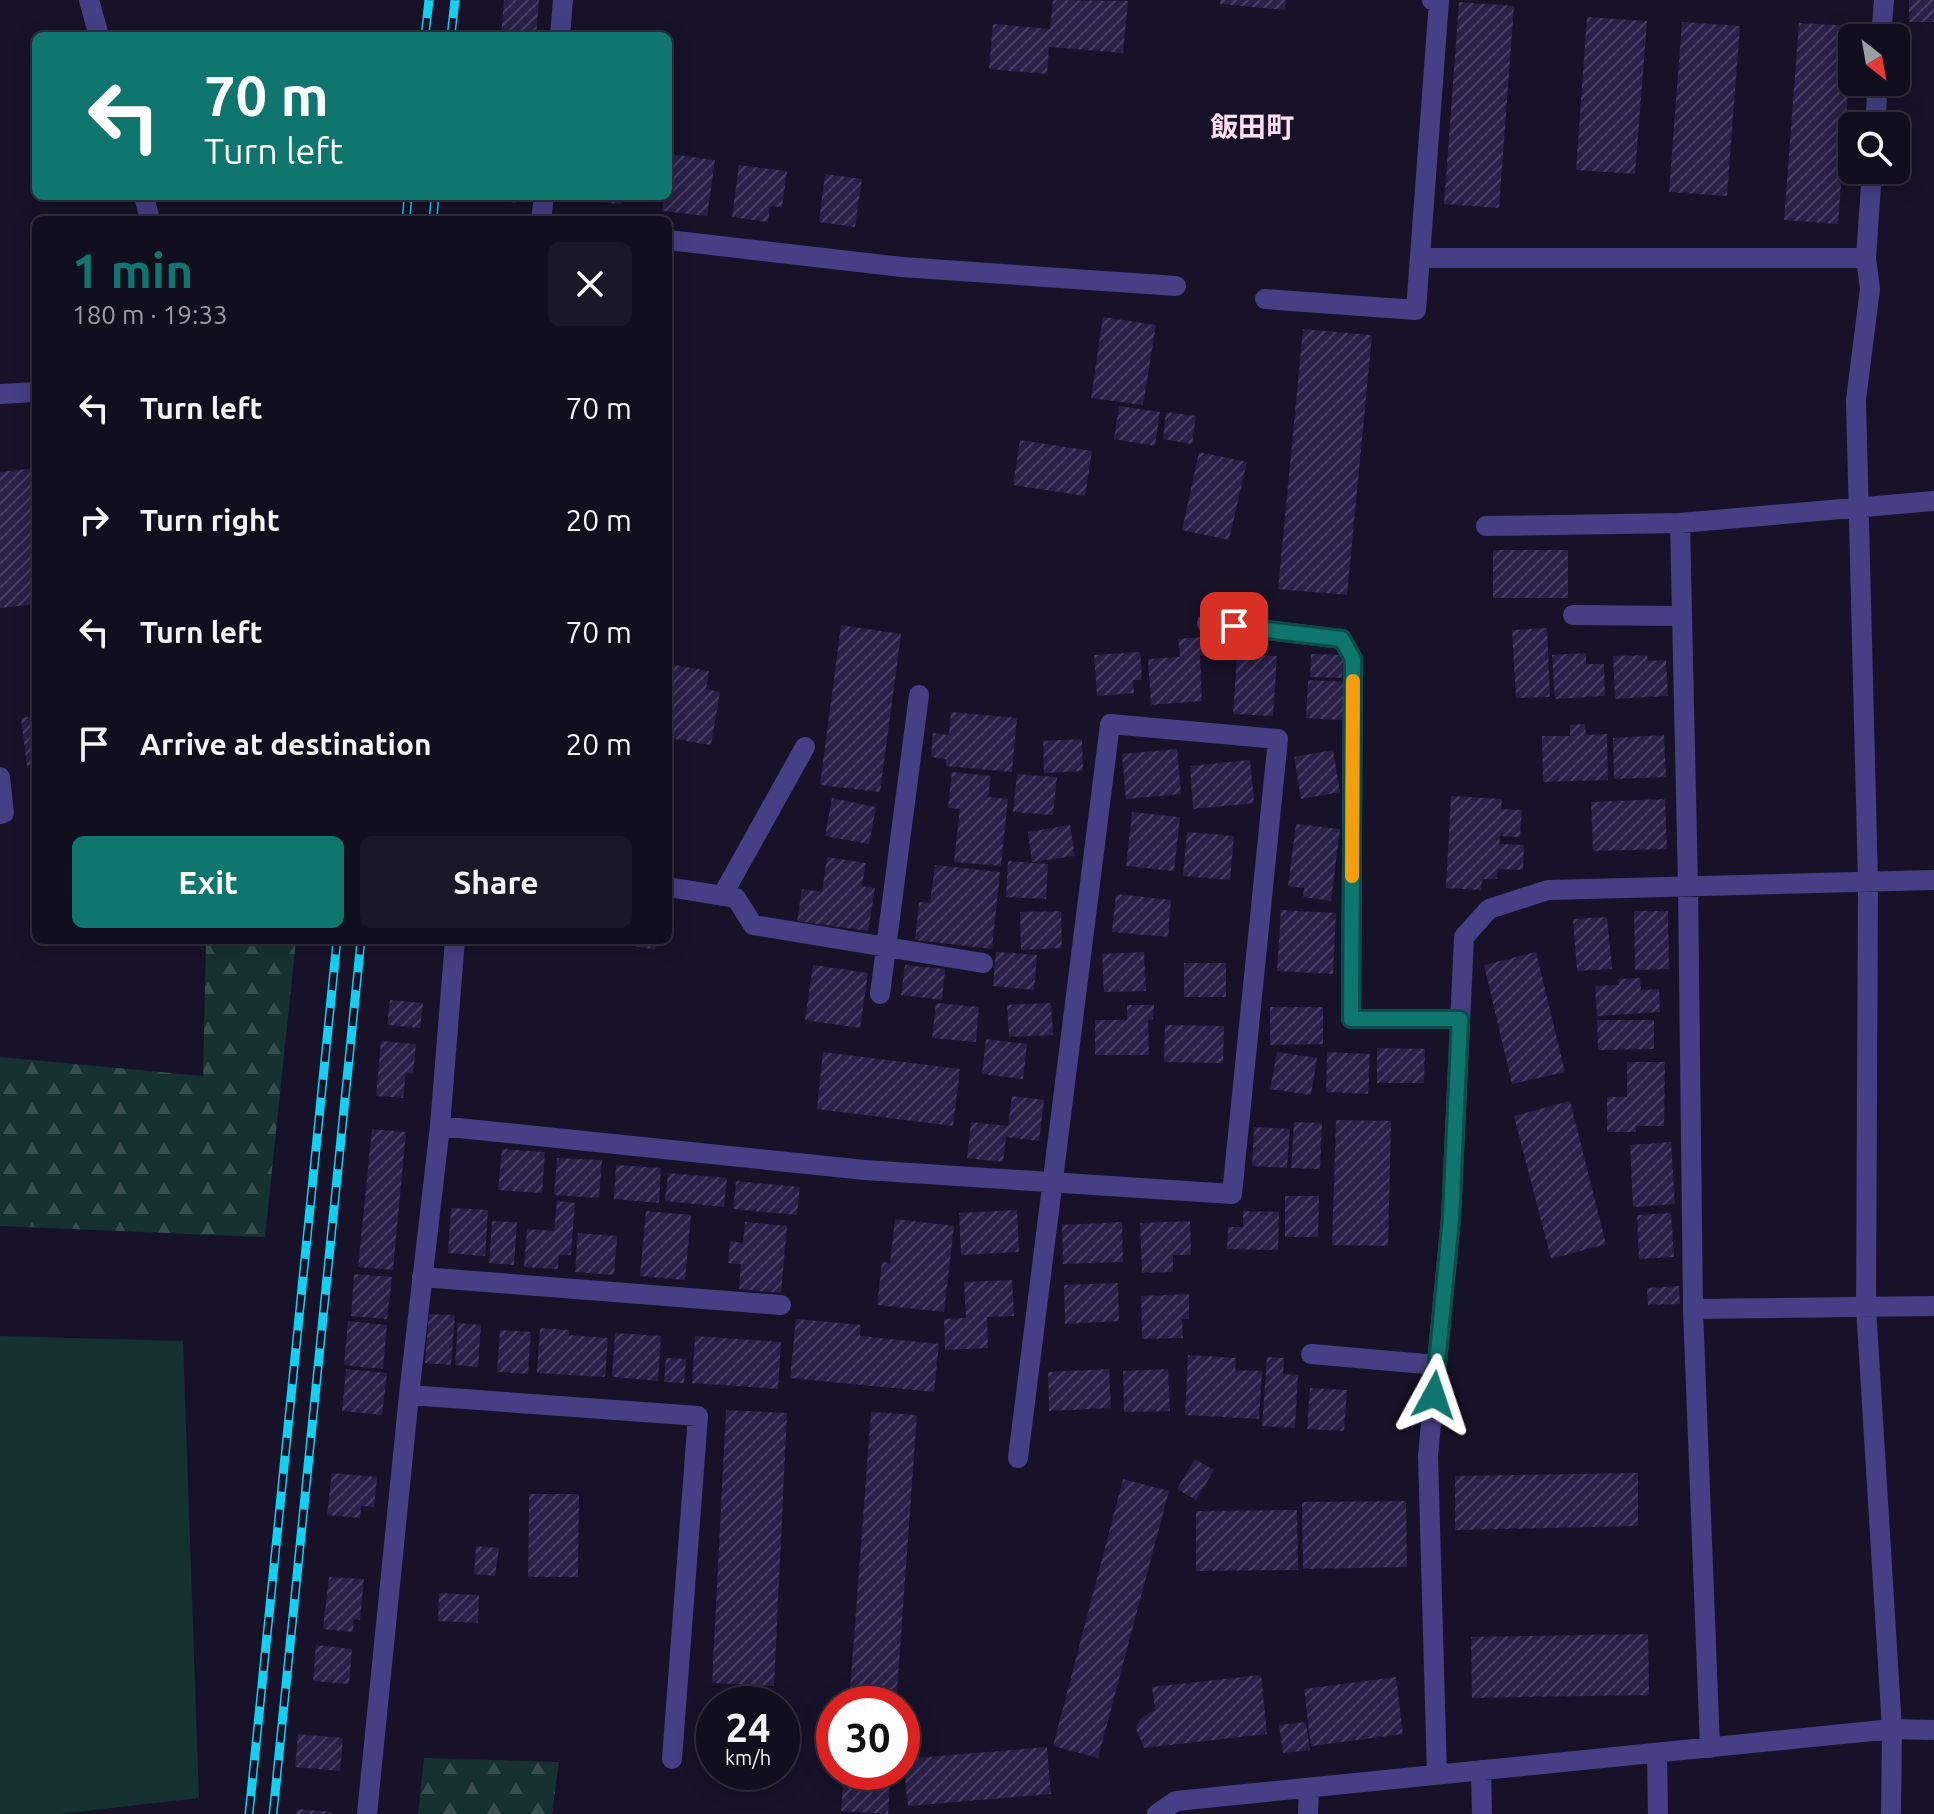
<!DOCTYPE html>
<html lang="en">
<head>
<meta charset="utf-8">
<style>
	:root { --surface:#110e1e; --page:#1a1727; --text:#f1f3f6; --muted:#9c9ca4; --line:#302e3c; --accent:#0f766e }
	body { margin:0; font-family:Ubuntu,"Noto Sans JP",sans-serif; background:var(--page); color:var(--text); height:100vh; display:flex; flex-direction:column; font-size:30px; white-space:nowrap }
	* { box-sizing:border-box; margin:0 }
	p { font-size:26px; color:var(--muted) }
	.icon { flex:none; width:44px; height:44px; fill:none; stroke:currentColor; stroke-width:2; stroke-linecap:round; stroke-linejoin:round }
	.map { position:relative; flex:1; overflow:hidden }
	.panel { position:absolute; left:32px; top:216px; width:640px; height:728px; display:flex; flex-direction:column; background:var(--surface); border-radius:12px; box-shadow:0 4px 20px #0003,0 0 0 2px var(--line) }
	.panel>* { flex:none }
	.banner { position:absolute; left:32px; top:32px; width:640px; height:168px; border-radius:12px; box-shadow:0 4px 20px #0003,0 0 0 2px var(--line); background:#0f766e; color:#fff; overflow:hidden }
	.needle { width:52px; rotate:149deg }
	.fabs { position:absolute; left:1838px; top:24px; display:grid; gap:16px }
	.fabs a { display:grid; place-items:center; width:72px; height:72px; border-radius:12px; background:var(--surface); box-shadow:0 4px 20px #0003,0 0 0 2px var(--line); font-size:40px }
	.speed { position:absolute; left:696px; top:1686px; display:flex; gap:16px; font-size:40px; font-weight:700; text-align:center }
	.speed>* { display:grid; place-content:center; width:104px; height:104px; border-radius:50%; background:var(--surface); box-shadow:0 4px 20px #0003,0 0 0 2px var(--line); line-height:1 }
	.speed small { font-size:20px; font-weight:400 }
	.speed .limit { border:12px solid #d22; background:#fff; color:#111 }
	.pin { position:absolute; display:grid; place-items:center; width:68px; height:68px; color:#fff; margin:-34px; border-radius:16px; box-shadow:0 4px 12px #0006 }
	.me { position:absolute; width:88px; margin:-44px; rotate:5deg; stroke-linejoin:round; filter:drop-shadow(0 0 6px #0008) }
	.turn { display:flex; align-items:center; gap:28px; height:168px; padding:0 40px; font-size:36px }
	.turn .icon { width:104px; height:104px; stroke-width:2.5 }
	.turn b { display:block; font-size:56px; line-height:68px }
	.round { display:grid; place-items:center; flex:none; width:84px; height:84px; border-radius:12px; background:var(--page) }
	.overview { display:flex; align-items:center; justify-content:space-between; height:136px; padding:0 40px }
	h1 { font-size:48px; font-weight:700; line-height:60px; color:var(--accent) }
	.primary-button { display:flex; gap:16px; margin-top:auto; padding:16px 40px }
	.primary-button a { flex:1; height:92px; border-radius:12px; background:var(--accent); color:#fff; font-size:32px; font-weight:700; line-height:92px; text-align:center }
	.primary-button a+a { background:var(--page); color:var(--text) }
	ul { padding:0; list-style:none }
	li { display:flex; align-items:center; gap:24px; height:112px; padding:0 40px }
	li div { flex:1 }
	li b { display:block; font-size:30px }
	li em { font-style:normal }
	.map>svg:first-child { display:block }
	.forest { fill:url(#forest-firs) }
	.pitch { fill:#153132 }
	.building { fill:url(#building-hatch) }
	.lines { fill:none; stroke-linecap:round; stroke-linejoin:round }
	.minor { stroke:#463f85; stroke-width:20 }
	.rail-casing { stroke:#11d0f3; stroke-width:9 }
	.rail { stroke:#171228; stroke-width:6; stroke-dasharray:18; stroke-linecap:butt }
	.route-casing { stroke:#0a4d48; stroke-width:20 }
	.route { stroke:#0f766e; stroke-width:14 }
	.slow { stroke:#f59e0b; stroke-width:14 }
	.labels { text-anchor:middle; stroke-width:8; stroke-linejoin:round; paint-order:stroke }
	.quarter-label { font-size:28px; font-weight:bold; fill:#fdddf0; stroke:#171228 }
</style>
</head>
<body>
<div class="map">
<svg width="1934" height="1814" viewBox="0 0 1934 1814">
	<defs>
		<pattern id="forest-firs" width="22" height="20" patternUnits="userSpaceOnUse" patternTransform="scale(2)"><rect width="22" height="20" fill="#153132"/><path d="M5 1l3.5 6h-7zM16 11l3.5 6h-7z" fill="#374e51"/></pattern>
		<pattern id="building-hatch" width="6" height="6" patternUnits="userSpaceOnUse" patternTransform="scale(2)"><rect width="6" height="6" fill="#291f48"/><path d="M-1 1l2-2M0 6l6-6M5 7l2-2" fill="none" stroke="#483f63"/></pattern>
	</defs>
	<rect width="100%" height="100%" fill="#171228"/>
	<path class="forest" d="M206,940H296L265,1237L0,1226V1057L203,1076Z
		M424,1758L559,1762L552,1814H418Z"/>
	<path class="pitch" d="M0,1336L183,1341L199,1798L58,1814H0Z"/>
	<path class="building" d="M504,0H539L536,36H501Z
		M1053,0L1128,1L1123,53L1049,47L1047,74L989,69L993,24L1050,29Z
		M1220,0H1286L1285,10L1220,4Z
		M1909,0H1934V22H1909Z
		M1459,2L1514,6L1499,208L1444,204Z
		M1587,17L1647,21L1635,174L1576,170Z
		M1682,22L1740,26L1727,196L1669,192Z
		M1799,23L1853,26L1838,224L1784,220Z
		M669,154L715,160L707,216L662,211L664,196H668Z
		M739,165L787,171L782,207L770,206L768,222L732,217Z
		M825,174L862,179L855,227L819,222Z
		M484,196H516V203L483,199Z
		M588,196H622L621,204L588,201Z
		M1103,317L1156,325L1143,405L1091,398Z
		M1303,329L1372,335L1347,595L1278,589Z
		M1119,406L1160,412L1155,446L1114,439Z
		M1166,412L1196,416L1192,444L1163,439Z
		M1020,440L1092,451L1085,496L1013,485Z
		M1199,452L1247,462L1229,540L1182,530Z
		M36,468V604L0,608V472Z
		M1493,550H1568V598H1493Z
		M841,625L901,634L880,792L820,785Z
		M1547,628L1550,697L1516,698L1512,630Z
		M1202,637L1203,655H1200L1202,701L1151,705L1148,659L1180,657L1178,639Z
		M1140,652L1142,680H1133L1134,693L1097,696L1094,655Z
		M1586,653V664H1604L1605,696L1555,699L1552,655Z
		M1237,654L1277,656L1273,716L1233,714Z
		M1311,654L1343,655L1342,678L1310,677Z
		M1647,655L1648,661L1666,660L1668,696L1615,699L1613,656Z
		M669,664L709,671L706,689L720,692L711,745L668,738Z
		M1308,680L1345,682L1343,720L1306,718Z
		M951,712L1017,718L1012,772L946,766V759L931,757L933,733L949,735Z
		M36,716V765L27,766L21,718Z
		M1585,724L1586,735L1607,734L1608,780L1543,782L1542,736H1570V725Z
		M1664,735L1666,777L1614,779L1613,738Z
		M1082,739L1083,771L1044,773L1043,741Z
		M1177,749L1181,794L1126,799L1122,754Z
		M1333,750L1340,792L1301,799L1294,757Z
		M1250,760L1254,803L1193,809L1190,766Z
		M952,772L991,776L988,797L1008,799L1001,866L954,862L960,809L948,808Z
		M1017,774L1057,777L1053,815L1013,812Z
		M1451,796L1502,799L1501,809L1522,810L1520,837L1500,836L1499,844L1524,845L1523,870L1498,869L1497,879H1482L1481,890L1446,888Z
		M832,798L876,807L869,844L825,836Z
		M1665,799L1667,849L1593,851L1591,802Z
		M1132,812L1180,817L1174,871L1126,866Z
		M1296,824L1340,829L1331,901L1303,897L1304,888L1288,886Z
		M1070,825L1075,856L1032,862L1028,832Z
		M1187,832L1234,836L1230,880L1183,876Z
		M827,857L866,863L862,886L875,888L868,931L797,921L802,889L822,892Z
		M1008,861L1048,864L1046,899L1006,897Z
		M935,865L1000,872L992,949L915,940L919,902L930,903Z
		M1116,894L1171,900L1168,937L1112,932Z
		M1281,910L1336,913L1333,974L1277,971Z
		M1061,911L1062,948L1021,950L1020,912Z
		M1634,911H1668L1669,969L1635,970Z
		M1607,917L1612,969L1577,971L1573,919Z
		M604,940H657L655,950Z
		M996,952L1037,955L1034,990L993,986Z
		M1144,952L1146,991L1104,992L1102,954Z
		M1536,952L1565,1072L1512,1084L1484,965Z
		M1184,963H1226V997H1184Z
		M813,965L868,973L860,1028L805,1020Z
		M905,965L945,969L942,1000L901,995Z
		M1640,978L1641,990L1659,989L1660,1012L1597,1016L1595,986L1619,985L1618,979Z
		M390,1000L423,1003L420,1028L387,1025Z
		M936,1003L979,1007L976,1042L932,1038Z
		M1051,1003L1053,1035L1009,1037L1007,1005Z
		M1127,1005H1154L1153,1019L1148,1020L1149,1055H1095V1020H1127Z
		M1270,1007H1323V1044L1270,1045Z
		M1597,1020H1654V1049L1598,1050Z
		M1165,1025L1224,1026L1223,1063L1164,1062Z
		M986,1039L1027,1044L1023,1079L982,1074Z
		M381,1041L416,1044L413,1074L406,1073L403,1098L376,1096Z
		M1377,1048L1425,1049L1424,1083H1377Z
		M823,1052L960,1069L953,1126L817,1109Z
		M1277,1052L1317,1058L1311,1095L1270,1089Z
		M1327,1052L1370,1054L1368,1094L1326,1092Z
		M1627,1062H1665L1664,1126H1636V1132H1607V1097H1627Z
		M1012,1096L1044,1100L1039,1141L1006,1137L1003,1162L967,1158L971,1122L1008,1126Z
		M1570,1101L1606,1244L1551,1259L1514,1116Z
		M1336,1120L1391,1121L1388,1246L1332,1245Z
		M1294,1122L1322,1123L1320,1169L1291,1168Z
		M1254,1127L1290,1129L1287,1168L1252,1166Z
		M372,1129L406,1132L393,1270L358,1267Z
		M1671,1142L1675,1204L1633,1207L1630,1145Z
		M502,1149L545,1152L542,1193L498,1190Z
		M557,1158L602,1160L599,1198L554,1195Z
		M616,1165L661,1168L659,1203L614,1199Z
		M668,1173L727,1178L724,1207L665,1201Z
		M736,1181L800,1187L797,1215L733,1209Z
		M1285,1196H1319L1318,1237H1285Z
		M557,1201L575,1203L571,1255H559L558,1269L524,1267L527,1229L554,1231Z
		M451,1208L488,1210L485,1256L448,1253Z
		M1017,1210L1019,1252L961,1255L959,1213Z
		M646,1211L691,1215L685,1280L640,1276Z
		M1243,1211L1279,1212L1278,1250L1227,1249L1228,1227H1243Z
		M1671,1213L1674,1257L1639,1259L1637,1215Z
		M895,1219L954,1226L944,1312L877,1305L882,1262L890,1263Z
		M492,1221L517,1222L514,1265L489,1263Z
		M1190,1221L1191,1255H1173V1272L1142,1273L1140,1223Z
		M745,1222L787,1226L781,1293L739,1289L741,1264L728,1263L730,1241L743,1243Z
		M1122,1222L1123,1262L1063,1264L1062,1225Z
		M578,1233L617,1236L614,1275L575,1272Z
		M354,1274L392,1277L387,1319L351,1316Z
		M1012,1280L1014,1316L987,1317L988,1348L945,1350L944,1319L966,1318L964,1282Z
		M1118,1283L1119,1321L1065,1324L1064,1285Z
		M1679,1286L1680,1304L1648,1305L1647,1288Z
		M1189,1294V1319H1182L1183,1338L1142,1339L1141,1296Z
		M429,1314L455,1315L451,1365L425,1363Z
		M796,1319L861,1325L860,1336L939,1344L934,1392L790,1378Z
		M348,1321L387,1325L383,1369L344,1365Z
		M458,1323L481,1325L478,1367L455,1365Z
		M540,1328L569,1330V1335L608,1338L605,1377L537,1373Z
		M500,1330L531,1332L528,1374L497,1372Z
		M615,1333L661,1336L658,1381L612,1377Z
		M695,1336L781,1342L778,1389L692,1383Z
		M1188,1355L1236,1358L1235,1370L1262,1371L1259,1419L1185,1415Z
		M1267,1357L1284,1358L1283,1374L1298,1375L1295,1428L1262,1426Z
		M666,1358L686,1359L684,1383L664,1382Z
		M346,1369L387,1373L382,1415L342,1411Z
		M1109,1369L1111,1408L1049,1411L1048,1372Z
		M1168,1369L1170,1411L1124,1412L1123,1371Z
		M1310,1388L1347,1390L1344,1431L1307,1429Z
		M726,1410L787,1413L774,1686L712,1683Z
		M871,1412L917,1415L896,1704H849Z
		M1195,1459L1214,1470L1196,1500L1177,1489Z
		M332,1473L377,1477L374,1507L361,1506L360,1518L327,1515Z
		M1638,1473V1526L1455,1530V1476Z
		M1123,1479L1169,1491L1098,1758L1053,1746Z
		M529,1494H579L578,1577H528Z
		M1406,1501L1407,1567L1303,1569L1302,1502Z
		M1297,1510L1298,1570L1196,1571V1511Z
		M476,1546L499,1548L495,1576L474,1574Z
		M329,1577L364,1579L360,1620L354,1619L353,1632L323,1629Z
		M439,1593L479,1595L478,1623L438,1621Z
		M1648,1634L1649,1695L1472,1698L1471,1637Z
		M316,1645L352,1649L349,1684L313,1681Z
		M1261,1675L1267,1734L1144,1748L1136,1728L1140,1719L1155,1710L1152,1687Z
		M1396,1677L1403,1734L1311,1746L1304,1689Z
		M1306,1722L1310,1750L1283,1753L1279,1725Z
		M298,1734L343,1738L340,1771L295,1767Z
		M1047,1747L1051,1794L908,1806L903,1759Z
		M844,1772H891L888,1814L841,1811Z
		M297,1809L332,1812V1814H296Z"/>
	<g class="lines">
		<path class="minor" d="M89,0L99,36
			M560,36L563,0
			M1881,38L1884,0
			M1875,126L1878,82
			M1872,170L1866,258L1870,289L1856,400L1868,882L1866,1307L1892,1729L1891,1814
			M144,196L150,220
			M541,220L544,196
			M668,240L902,267L1176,286
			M1420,258H1866
			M1265,299L1416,310L1439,1L1432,0
			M0,394L36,392
			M1486,526L1680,523
			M1573,615L1682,616
			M1207,623L1342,639L1353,659L1351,1019H1460
			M0,777L4,813L0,814
			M668,887L736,898L753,925L983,963
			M722,896L805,747
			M880,994L919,695
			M440,1126L865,1170L1232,1194L1278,739L1110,724L1018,1458
			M422,1277L781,1305
			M1693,1309L1934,1306
			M1311,1354L1437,1365
			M409,1395L698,1416L672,1759
			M1710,1748L1693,1309L1688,885L1680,523L1934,501
			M1657,1753L1658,1814
			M1481,1770L1482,1814
			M1437,1775L1428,1455L1451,1218L1464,937L1489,909L1548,890L1934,880
			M367,1814L409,1395L440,1126L455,940
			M1157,1814L1176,1801L1892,1729L1934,1730
			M1308,1814L1309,1788"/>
		<defs>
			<path id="rail" d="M425,36L429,0
				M451,36L455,0
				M406,220L408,196
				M433,220L435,196
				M249,1814L337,940
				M273,1814L361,940"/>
		</defs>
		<use href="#rail" class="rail-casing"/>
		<use href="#rail" class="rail"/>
	</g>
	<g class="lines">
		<defs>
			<path id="route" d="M1234,626L1342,639L1353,659L1351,1019H1460L1451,1218L1434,1395"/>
		</defs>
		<use href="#route" class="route-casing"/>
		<use href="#route" class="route"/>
		<path class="slow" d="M1352,876L1353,681"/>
	</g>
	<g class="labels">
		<g class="quarter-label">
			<text x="1252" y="137">飯田町</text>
		</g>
	</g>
</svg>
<div class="fabs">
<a><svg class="needle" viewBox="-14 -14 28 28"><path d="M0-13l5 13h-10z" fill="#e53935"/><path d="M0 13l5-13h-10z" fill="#9c9ca4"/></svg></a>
<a><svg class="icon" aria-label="search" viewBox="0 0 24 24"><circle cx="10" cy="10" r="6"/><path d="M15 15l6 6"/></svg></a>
</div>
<div class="speed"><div>24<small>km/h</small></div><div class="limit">30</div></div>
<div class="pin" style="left:1234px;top:626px;background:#d93025"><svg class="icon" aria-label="arrive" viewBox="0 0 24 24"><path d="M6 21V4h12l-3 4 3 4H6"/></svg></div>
<svg class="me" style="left:1434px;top:1395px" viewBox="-20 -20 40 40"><path d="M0-17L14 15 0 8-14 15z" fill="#0f766e" stroke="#fff" stroke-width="4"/></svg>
<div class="banner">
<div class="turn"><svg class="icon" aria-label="left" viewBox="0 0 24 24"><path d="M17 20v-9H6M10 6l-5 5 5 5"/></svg><div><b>70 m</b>Turn left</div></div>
</div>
<section class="panel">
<div class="overview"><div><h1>1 min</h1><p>180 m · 19:33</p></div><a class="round"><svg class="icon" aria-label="close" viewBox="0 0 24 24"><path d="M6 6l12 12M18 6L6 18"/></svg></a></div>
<ul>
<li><svg class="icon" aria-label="left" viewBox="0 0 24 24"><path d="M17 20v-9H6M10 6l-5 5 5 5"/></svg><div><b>Turn left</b></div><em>70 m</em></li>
<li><svg class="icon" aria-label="right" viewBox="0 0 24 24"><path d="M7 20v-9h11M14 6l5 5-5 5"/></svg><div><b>Turn right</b></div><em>20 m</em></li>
<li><svg class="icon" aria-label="left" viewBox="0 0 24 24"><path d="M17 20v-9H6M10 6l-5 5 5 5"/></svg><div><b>Turn left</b></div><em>70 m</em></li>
<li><svg class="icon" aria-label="arrive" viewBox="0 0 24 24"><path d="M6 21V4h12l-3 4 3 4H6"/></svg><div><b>Arrive at destination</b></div><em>20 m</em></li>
</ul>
<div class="primary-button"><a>Exit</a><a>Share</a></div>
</section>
</div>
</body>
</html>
